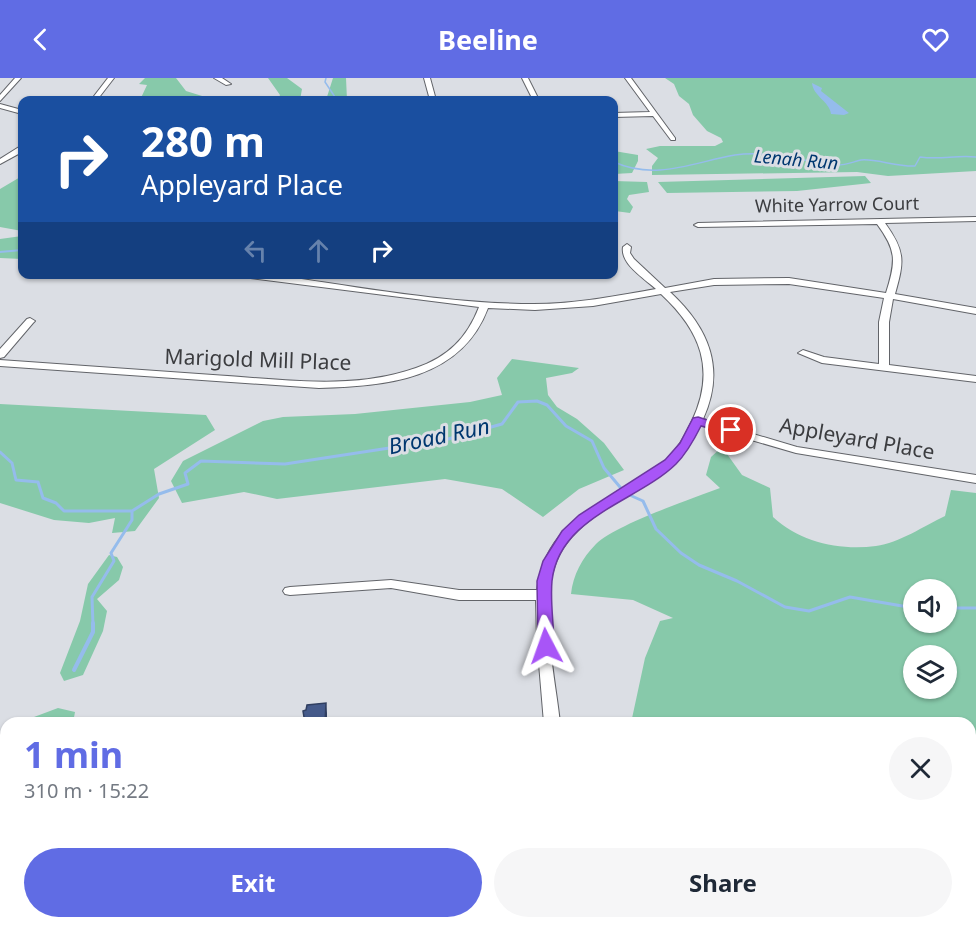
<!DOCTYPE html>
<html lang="en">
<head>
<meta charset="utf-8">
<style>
	:root { --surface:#fff; --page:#f6f6f7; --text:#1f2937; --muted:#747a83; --accent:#606ce4 }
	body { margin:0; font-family:"Noto Sans",sans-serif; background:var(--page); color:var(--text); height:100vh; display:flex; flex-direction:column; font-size:22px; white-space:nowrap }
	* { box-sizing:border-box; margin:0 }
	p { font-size:20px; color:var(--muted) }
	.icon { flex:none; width:33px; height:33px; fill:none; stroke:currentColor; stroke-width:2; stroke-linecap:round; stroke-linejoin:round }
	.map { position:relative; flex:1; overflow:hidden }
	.side { position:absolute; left:0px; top:639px; width:976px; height:212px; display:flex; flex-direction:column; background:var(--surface); border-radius:18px 18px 0 0; box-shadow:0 2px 4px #0004 }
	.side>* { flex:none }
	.top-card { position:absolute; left:18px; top:18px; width:600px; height:183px; border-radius:12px; box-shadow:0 2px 4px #0004; background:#1a4fa0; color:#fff; overflow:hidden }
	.buttons { position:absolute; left:903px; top:501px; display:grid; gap:12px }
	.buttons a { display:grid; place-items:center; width:54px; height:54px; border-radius:50%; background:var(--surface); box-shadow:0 2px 4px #0004; font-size:30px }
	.pin { position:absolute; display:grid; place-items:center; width:51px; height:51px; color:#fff; margin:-26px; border:3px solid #fff; border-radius:50%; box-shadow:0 2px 6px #0007 }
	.me { position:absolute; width:66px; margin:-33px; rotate:356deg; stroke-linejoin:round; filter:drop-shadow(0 0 4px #0008) }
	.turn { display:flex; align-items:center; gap:21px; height:126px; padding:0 24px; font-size:27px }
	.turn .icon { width:78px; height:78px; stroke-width:2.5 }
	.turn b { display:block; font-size:42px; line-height:51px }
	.lanes { display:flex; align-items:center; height:57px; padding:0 24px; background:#0003; justify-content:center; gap:30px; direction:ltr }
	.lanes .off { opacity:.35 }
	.round { display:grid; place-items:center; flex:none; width:63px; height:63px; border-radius:32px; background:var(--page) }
	.headline { display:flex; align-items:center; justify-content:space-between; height:102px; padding:0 24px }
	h1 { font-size:36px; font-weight:700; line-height:45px; color:var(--accent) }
	.action { display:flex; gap:12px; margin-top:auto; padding:12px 24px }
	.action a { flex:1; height:69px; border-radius:36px; background:var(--accent); color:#fff; font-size:24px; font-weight:700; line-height:69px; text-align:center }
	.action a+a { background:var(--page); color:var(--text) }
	header { display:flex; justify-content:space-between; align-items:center; height:78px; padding:0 24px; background:var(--accent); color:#fff; font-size:27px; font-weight:700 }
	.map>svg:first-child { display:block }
	.green { fill:#87c9aa; fill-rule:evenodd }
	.water { fill:#95bcec }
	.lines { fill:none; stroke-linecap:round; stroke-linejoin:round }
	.stream-far3 { stroke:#95bcec; stroke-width:1.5 }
	.stream-far2 { stroke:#95bcec; stroke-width:2 }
	.stream-far1 { stroke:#95bcec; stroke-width:3 }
	.stream { stroke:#95bcec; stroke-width:4 }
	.minor-casing { stroke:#626469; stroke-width:2 }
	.minor { fill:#fff; fill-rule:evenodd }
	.shaded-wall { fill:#303f61 }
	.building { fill:#455a8a; stroke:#303f61; stroke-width:1.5 }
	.route { fill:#a855f7; stroke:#6d37a1; stroke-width:1.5 }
	.labels { text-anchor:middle; stroke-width:6; stroke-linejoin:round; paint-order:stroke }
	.far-water-label { font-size:18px; font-style:italic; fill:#00376f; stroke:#dbdee4 }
	.far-street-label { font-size:18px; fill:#3b3c3f; stroke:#dbdee4 }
	.street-label { font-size:21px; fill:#3b3c3f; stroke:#dbdee4 }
	.water-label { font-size:22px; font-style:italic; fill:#00376f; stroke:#dbdee4 }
</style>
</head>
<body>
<header><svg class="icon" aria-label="back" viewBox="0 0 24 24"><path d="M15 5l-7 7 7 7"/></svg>Beeline<svg class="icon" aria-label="heart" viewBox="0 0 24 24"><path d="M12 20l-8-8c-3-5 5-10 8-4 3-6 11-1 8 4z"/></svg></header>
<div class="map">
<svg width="976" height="850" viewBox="0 0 976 850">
	<rect width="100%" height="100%" fill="#dbdee4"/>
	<path class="green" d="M145,0H176L186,13L215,22H140L147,7L139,6Z
		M268,0H287L302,11L300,22H278L280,17Z
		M333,0H346L347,22H326Z
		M665,0H976V93L888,98L857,94L652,97V88L658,80L646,71L660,68H715L723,64L721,60L707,53L693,37L689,26L679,18L674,6Z
		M614,73L638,77V83L632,95L614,96Z
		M22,98V153L0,149V111Z
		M865,98L871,105L797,113L667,115L658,104Z
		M614,103L647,104L649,114L629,117L627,121L633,129L630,135L615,133L617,128L614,121Z
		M22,158V181L0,180V161Z
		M512,281L579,290L572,295L546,300L548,317L557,329L577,341L604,365L624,392L579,411L543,439L502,411L445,401L277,421L244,414L182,425L171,403L183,383L263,343L283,339L355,336L470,324L502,317L497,300Z
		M0,326L206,337L215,352L154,391L159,420L135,453L112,455L115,440L89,445L54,442L0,425Z
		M722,369L742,397L770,410L773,439C800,464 840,473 876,468C899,465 924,448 945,438L951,412L976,415V682H971L970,645H631L645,580L660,543L673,540L633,522L571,516C573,497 582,480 596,466C617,446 691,421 720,410L706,397L711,379ZM914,512H946V544H914ZM914,578H946V610H914Z
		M109,477L117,479L123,489L119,502L97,521L107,533L103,553L83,597L64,603L60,595L80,543L88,506Z
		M58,630L75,634L73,645H28L34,639Z
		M6,666V844L115,845V850H0V672Z
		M835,844L838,850H662L659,845Z"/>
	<path class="water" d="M812,5L822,10L821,13L849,35L844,37L831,36C830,24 813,18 812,5Z"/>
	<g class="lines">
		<path class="stream-far3" d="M326,0L325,4L337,22
			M614,84C656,103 694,84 735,77C768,72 802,83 834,87C845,88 852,84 861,82C873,80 898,89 915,88L920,79C941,82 955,77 976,79"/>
		<path class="stream-far2" d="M0,174L22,172"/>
		<path class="stream-far1" d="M0,374L12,385L16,402L38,404L43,420L56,425L64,433H132L159,416L188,406L185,395L201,383L285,386L448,361L502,346L518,324L537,323L547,327L566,348L592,363L604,390L625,415L643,423L656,451L681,475L699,487L737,503L785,529L809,533L850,519L914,530
			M946,530H976
			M93,547L92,519L114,483L111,475L132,442V433"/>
		<path class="stream" d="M74,592L93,554V545"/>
		<defs>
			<path id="minor" d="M15,0H21L0,23V17Z
				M108,0H114L97,22H91Z
				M214,0H222L231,6L226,7Z
				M424,0H430L436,22H430Z
				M522,0H528L539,22H533Z
				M625,0H631L675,60V62H671L653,38L614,39V35L650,34Z
				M0,26L22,32V36L0,30Z
				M19,69H22V74L0,86V81Z
				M976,139V143L885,145C906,174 904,184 895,216L976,230V236L893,221L889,244V287L976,298V304L822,285L798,275L803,272L824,279L879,286V244L884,220L789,206L714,207L670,214C709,250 726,291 703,341L797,369L976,397V405L796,375L700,347C684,382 663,397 630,416C607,430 582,444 566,466C533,509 555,594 560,645H544L537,562L536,522H459L391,510L290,517L285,516L283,513L285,510L290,509L391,502L459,512H537C547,433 617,427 667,381C679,370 685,357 692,343C716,292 701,253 661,216L593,228L535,232L488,230C461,302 386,308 319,310L0,288V282C71,287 142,292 213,297C280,301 351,313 416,290C448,279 467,260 479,229L243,199L239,196H267C353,208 447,226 534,226C575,226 616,218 656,211C645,201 620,186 623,169L627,166L631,169L630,175L634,181L665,210L714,201L789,200L886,215C896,183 897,173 877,146L698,149L694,147L698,145Z
				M30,240L35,243L33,245L4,279L0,280V271L27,241Z
				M468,844H489L486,850H465Z"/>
		</defs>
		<use href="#minor" class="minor-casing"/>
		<use href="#minor" class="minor"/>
	</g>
	<path class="shaded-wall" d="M326,625L327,635V645H325Z"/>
	<path class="building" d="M326,625L325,645H305L303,633L306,632L307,627Z"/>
	<path class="route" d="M698,339L738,352L731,356L701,348C694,362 687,375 676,386C637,424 559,438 552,503C550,524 554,547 554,568L546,574L541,572L538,568L537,503L543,483L562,453L579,437L665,382L680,365L693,340Z"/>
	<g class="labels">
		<g class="far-water-label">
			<text transform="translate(796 82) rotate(5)" y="6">Lenah Run</text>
		</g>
		<g class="far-street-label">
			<text transform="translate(837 127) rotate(-1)" y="6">White Yarrow Court</text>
		</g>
		<g class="street-label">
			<text transform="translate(258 282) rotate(2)" y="7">Marigold Mill Place</text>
			<text transform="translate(857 361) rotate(10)" y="7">Appleyard Place</text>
		</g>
		<g class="water-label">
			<text transform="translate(439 358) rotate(-12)" y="8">Broad Run</text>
		</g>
	</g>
</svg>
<div class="buttons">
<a><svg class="icon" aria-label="sound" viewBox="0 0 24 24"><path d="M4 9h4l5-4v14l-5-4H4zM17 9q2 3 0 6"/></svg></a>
<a><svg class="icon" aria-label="layers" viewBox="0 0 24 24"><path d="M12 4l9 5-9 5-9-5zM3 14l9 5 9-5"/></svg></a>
</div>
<div class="pin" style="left:731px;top:352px;background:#d93025"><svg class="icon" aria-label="arrive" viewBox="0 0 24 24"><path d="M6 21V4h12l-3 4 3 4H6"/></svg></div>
<svg class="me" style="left:546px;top:568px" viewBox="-20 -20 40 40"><path d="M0-17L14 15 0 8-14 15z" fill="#a855f7" stroke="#fff" stroke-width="4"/></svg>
<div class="top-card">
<div class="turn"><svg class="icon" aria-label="right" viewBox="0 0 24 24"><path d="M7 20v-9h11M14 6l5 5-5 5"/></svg><div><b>280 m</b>Appleyard Place</div></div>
<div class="lanes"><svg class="icon off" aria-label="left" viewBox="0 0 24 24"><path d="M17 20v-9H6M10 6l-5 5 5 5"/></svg><svg class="icon off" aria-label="ahead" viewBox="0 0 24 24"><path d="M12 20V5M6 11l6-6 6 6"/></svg><svg class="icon" aria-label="right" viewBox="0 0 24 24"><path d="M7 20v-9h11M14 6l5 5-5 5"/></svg></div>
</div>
<section class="side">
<div class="headline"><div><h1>1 min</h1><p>310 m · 15:22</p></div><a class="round"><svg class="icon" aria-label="close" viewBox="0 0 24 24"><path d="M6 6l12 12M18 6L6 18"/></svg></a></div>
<div class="action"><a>Exit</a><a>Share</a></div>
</section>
</div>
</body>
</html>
